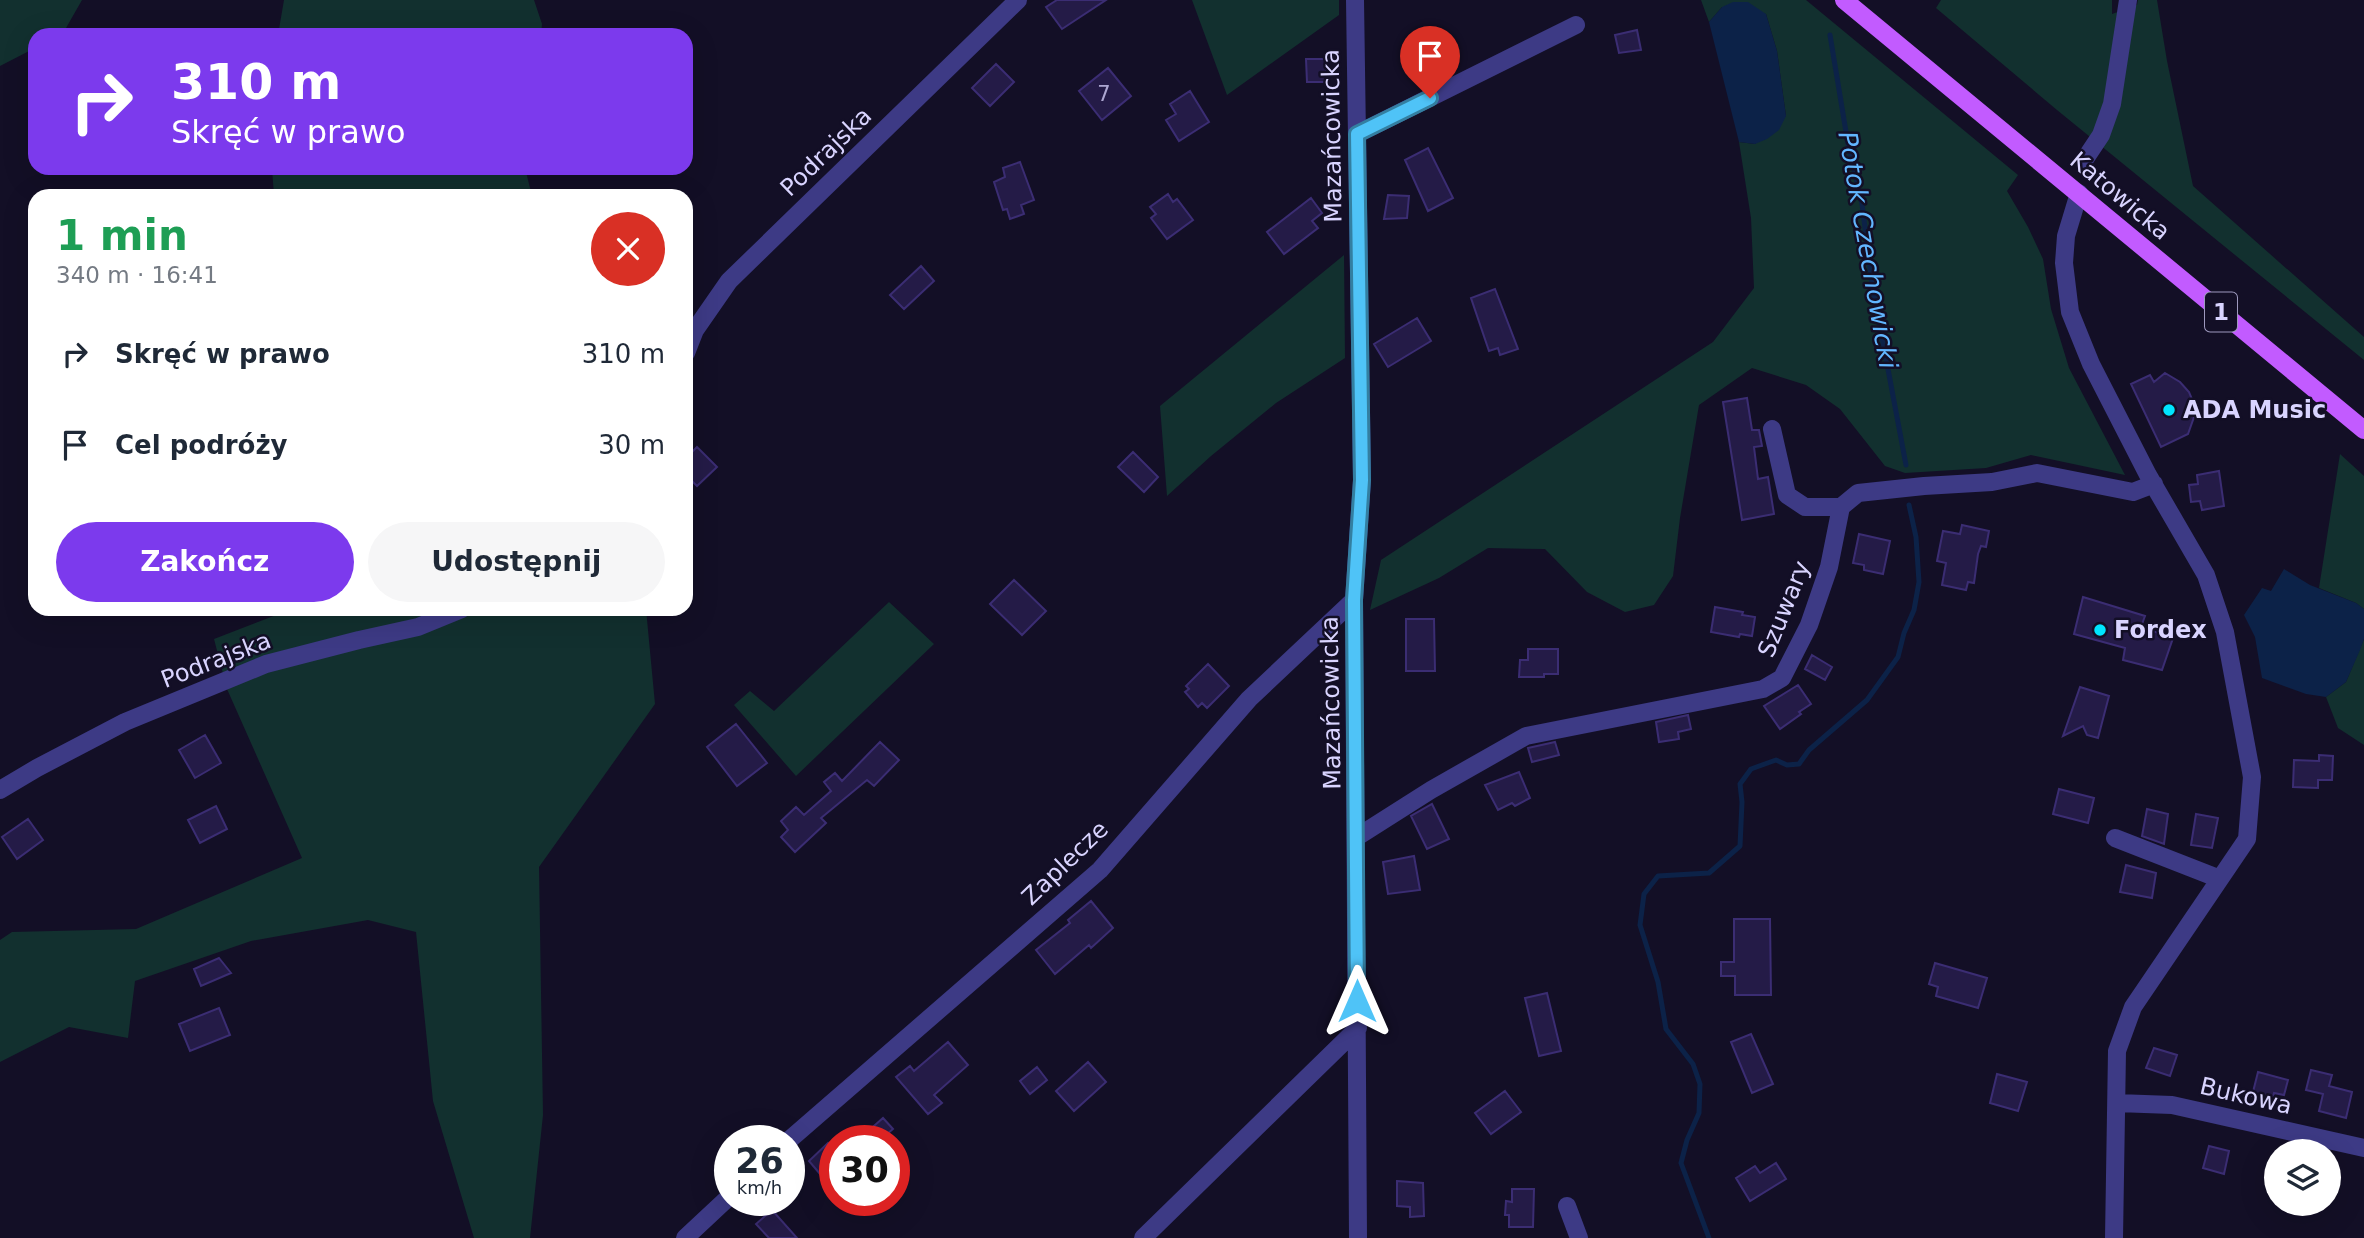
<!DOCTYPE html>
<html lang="pl">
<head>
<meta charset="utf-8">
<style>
	:root { --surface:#fff; --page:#f6f6f7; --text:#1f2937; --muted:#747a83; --accent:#7c3aed }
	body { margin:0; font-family:"DejaVu Sans",sans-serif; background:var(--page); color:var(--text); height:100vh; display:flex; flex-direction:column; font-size:26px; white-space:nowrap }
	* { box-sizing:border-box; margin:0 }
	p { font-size:23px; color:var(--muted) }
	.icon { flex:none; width:38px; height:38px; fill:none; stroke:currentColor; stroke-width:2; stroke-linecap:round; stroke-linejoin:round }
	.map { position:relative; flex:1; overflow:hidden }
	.side { position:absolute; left:28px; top:189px; width:665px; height:427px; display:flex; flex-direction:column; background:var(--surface); border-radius:21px; box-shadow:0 7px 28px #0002 }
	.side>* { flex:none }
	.guide { position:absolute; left:28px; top:28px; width:665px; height:147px; border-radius:21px; box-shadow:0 7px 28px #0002; background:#7c3aed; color:#fff; overflow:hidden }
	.tools { position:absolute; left:2264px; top:1139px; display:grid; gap:14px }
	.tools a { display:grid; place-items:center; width:77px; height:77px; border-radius:50%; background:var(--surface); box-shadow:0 7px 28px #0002; font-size:35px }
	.speed { position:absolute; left:714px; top:1125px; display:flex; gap:14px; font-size:35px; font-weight:700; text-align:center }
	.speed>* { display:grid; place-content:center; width:91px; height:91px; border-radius:50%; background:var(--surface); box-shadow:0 7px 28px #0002; line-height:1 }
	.speed small { font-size:18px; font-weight:400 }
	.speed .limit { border:10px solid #d22; background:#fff; color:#111 }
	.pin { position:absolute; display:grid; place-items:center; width:60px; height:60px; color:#fff; margin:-72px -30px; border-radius:50% 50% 50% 0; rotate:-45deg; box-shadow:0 0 7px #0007 }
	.pin .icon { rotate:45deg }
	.me { position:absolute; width:77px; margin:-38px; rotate:0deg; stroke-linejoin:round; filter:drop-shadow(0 0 5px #0008) }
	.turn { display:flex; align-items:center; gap:24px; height:147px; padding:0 28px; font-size:32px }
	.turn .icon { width:91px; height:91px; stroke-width:2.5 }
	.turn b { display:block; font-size:49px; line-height:60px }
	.round { display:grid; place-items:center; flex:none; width:74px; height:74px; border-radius:37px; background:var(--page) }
	.headline { display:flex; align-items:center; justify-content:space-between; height:119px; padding:0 28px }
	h1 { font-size:42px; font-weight:700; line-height:52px; color:#1e9e55 }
	.cta { display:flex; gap:14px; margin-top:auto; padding:14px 28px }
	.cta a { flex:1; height:80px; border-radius:42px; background:var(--accent); color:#fff; font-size:28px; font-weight:700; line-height:80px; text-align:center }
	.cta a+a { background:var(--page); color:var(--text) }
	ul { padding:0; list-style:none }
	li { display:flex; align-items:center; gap:21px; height:91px; padding:0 28px }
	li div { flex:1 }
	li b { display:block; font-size:26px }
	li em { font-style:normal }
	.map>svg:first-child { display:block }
	.green { fill:#12302f }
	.water { fill:#0c2248 }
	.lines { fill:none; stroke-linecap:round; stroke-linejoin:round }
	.stream { stroke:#0c2248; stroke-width:5 }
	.building { fill:#241b47; stroke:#3b2d73; stroke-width:2 }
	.minor { stroke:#3d3a85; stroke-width:18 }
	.major { stroke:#c25bff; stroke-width:18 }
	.route-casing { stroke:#337fa1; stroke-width:18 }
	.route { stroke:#4fc3f7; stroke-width:12 }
	.poi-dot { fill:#00e5ff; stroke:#130f26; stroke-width:2.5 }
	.labels { text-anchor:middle; stroke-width:5; stroke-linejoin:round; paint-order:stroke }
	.number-label { font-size:21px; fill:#aca6d1 }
	.shield { fill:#130f26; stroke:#9e99be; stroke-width:2 }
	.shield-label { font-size:23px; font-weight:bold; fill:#d9d4ff }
	.street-label { font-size:24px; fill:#d9d4ff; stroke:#130f26 }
	.poi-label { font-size:24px; font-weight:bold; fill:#d9d4ff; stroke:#130f26; text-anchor:start }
	.water-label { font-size:26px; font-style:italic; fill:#62b6ff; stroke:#130f26 }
</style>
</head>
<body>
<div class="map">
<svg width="2364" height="1238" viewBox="0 0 2364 1238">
	<rect width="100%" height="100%" fill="#130f26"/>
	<path class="green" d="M0,0H82L66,28L57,35H35V48L0,66Z
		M284,0H534L542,24L541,35H278Z
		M1192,0H1339V15L1227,95Z
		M1701,0H1806L2018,175L2007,191L2028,227L2043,259L2051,309L2069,368L2125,475L2031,455L1986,468L1905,473L1885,466L1840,409L1806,385L1752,368L1699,405L1680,518L1673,576L1654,605L1625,612L1587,592L1545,549L1488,548L1439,578L1370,610L1381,560L1713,342L1754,288L1751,218L1739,142L1755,144L1786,116L1777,51L1766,14L1722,7L1709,22Z
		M1941,0H2112V14L2137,5L2138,0H2157L2167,61L2193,186L2364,337V360L2057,110L1936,8Z
		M272,168H525L532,196H274Z
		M1344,255L1345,358L1276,403L1211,456L1167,496L1160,406Z
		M2340,454L2364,476V609L2356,603L2319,588Z
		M889,602L934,644L796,776L734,705L750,691L774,711Z
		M292,609H646L655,704L539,867L543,1115L530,1238H474L433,1101L416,932L368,920L251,941L135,981L128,1038L69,1027L0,1062V940L12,932L136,929L302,858L227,689L214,639Z
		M2364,639V745L2338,728L2326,697L2346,682Z"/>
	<path class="water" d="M1733,2H1748L1766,14L1777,51L1786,116L1779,130L1767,139L1755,144L1739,142L1709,22L1722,7Z
		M2284,569L2310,585L2356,603L2364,609V639L2360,650L2346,682L2326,697L2306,694L2262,678L2255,637L2244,615L2262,588L2271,591Z"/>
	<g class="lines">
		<path class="stream" d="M1830,35L1848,144L1862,204L1872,284L1906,465
			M1709,1238L1681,1163L1687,1140L1699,1113L1700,1084L1693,1064L1666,1029L1658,982L1640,925L1644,894L1658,876L1709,873L1740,846L1742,802L1740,784L1751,769L1776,760L1787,765L1799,764L1809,750L1867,700L1898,657L1904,633L1914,610L1919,582L1916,537L1909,505"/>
	</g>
	<path class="building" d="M1057,0H1106L1062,29L1046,7Z
		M1637,30L1641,50L1619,53L1615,35Z
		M1306,59H1326V82H1307Z
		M996,64L1014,82L990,106L972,88Z
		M1108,68L1131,96L1102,120L1079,91Z
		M1190,91L1209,122L1179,141L1166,120L1176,114L1170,104Z
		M1428,148L1453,198L1428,211L1405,160Z
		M1020,162L1034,200L1021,205L1024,214L1010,219L1007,209L1003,210L994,182L1005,177L1003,168Z
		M1168,194L1173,202L1177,199L1193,220L1167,239L1151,218L1156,214L1150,207Z
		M1388,195L1409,196L1407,218L1384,219Z
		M1311,198L1322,213L1312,221L1318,228L1284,254L1267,232Z
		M921,266L934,281L904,309L890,295Z
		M1495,289L1518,349L1500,355L1498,348L1489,351L1471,298Z
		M1417,318L1431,341L1388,367L1374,344Z
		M2165,373L2180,382L2189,392L2194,404V417L2188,434L2161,447L2131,384L2150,375L2154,382Z
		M1747,398L1752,430H1759L1762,446L1754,447L1758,479L1768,477L1774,514L1742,520L1723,402Z
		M697,447L717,467L697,486L686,475V458Z
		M1133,452L1158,477L1144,492L1118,467Z
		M2219,471L2224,506L2202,510L2200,501L2191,502L2189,485L2198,484L2197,475Z
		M1962,525L1989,531L1986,547L1981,546L1978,554L1974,583L1968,582L1966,590L1942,585L1946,563L1937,561L1943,531L1960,534Z
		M1859,534L1890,541L1883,574L1864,570V565L1853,563Z
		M1014,580L1046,611L1022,635L990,604Z
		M2083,597L2145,616L2141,627L2173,638L2162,670L2123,660L2125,648L2074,634Z
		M1715,607L1743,612L1742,615L1755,617L1752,636L1740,634L1739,637L1711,632Z
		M1406,619H1434L1435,671H1406Z
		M1528,649H1558V674H1544V677H1519L1520,660H1528Z
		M1812,655L1832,667L1825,680L1805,669Z
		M1208,664L1229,686L1207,708L1202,703L1198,707L1185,692L1189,689L1186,686Z
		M1798,685L1811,704L1799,712L1801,714L1780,729L1764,706Z
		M2080,687L2109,696L2098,738L2087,735L2083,726L2063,736Z
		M1688,715L1691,729L1678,732L1679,739L1659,742L1656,722Z
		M736,724L767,763L737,786L707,747Z
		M205,735L221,763L195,778L179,750Z
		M880,742L899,760L874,786L867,780L821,818L826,823L795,852L781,837L788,830L781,821L796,807L804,815L831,791L824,782L835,773L842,781Z
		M1555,742L1559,755L1532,762L1528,748Z
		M2319,755L2333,756L2332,780H2318V788L2293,787L2294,760L2319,761Z
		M1519,772L1530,798L1515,806L1512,803L1498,810L1485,785Z
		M2059,789L2094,798L2088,823L2053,814Z
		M1432,804L1449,839L1427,849L1411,816Z
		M216,806L227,829L200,843L188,820Z
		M2147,809L2168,814L2164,844L2142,836Z
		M2196,814L2218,818L2212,848L2191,845Z
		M28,819L43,840L17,859L2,837Z
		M1414,856L1420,890L1388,894L1383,862Z
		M2126,865L2156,873L2152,898L2120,892Z
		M1091,901L1113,928L1091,948L1089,945L1055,974L1036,950L1070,923L1068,920Z
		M1734,919H1770L1771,995H1735V976H1721V962H1734Z
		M219,958L231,973L201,986L194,969Z
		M1935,963L1987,978L1978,1008L1936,996L1938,987L1929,984Z
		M1547,993L1561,1051L1539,1056L1525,998Z
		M219,1008L230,1035L190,1051L179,1024Z
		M1751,1034L1773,1084L1752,1093L1731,1042Z
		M948,1042L968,1065L934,1095L942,1103L928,1114L896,1077L910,1066L914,1071Z
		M2154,1048L2177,1055L2170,1076L2146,1068Z
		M1088,1062L1106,1082L1074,1111L1056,1091Z
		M1037,1067L1047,1080L1030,1094L1020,1081Z
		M2311,1070L2332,1075L2329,1086L2352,1092L2346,1118L2319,1111L2323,1094L2306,1090Z
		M2258,1072L2288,1080L2284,1095L2274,1093L2272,1101L2252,1096Z
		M1997,1074L2027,1082L2018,1111L1990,1103Z
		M1505,1091L1521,1112L1491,1134L1475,1113Z
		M883,1118L893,1129L879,1141H873L866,1133Z
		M828,1143L835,1151V1173L826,1181L809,1161Z
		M2209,1146L2229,1151L2224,1174L2203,1168Z
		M1776,1163L1786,1179L1750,1201L1736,1178L1755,1166L1760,1173Z
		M1397,1181L1423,1183L1424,1216L1410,1217V1207L1397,1206Z
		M1512,1189H1534L1533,1227H1509V1215H1505L1506,1201L1512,1202Z
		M772,1210L797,1238H769L756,1224Z"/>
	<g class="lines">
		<path class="minor" d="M1355,0L1362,480L1354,600L1358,1238
			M1357,134L1576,25
			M2085,159L2101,135L2112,104L2128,0
			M2079,193L2066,236L2064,263L2070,312L2091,364L2148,475L2206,575L2225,632L2252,777L2247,839L2133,1007L2117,1051L2114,1238
			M686,353L695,330L729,281L1018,0
			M1772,429L1787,495L1805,507H1841
			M0,790L37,768L125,722L266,664L359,640L418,627L462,609
			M1357,837L1431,790L1526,736L1763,689L1782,678L1809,625L1829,567L1841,507L1858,493L1924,486L1992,482L2037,473L2133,492L2154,484
			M2115,838L2220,879
			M2117,1103L2172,1105L2364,1148
			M788,1141L1100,870L1249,699L1354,600
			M1567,1206L1579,1238
			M685,1238L730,1196
			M1143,1238L1358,1028"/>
		<path class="major" d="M1844,0L2364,430"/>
	</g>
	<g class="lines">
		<defs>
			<path id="route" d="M1357,1001L1354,600L1362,480L1357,134L1430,98"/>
		</defs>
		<use href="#route" class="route-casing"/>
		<use href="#route" class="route"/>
	</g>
	<g class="poi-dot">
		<circle cx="2169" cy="410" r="7"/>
		<circle cx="2100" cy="630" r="7"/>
	</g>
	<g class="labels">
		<g class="number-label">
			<text x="1104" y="101">7</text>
		</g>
		<rect class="shield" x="2205" y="292.5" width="32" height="39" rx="5"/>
		<g class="shield-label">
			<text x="2221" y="320">1</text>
		</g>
		<g class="street-label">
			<text transform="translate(1332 136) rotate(-91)" y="8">Mazańcowicka</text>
			<text transform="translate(826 152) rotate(-44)" y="8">Podrajska</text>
			<text transform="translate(2120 196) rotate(40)" y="8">Katowicka</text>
			<text transform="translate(1784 609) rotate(-68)" y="8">Szuwary</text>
			<text transform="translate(216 660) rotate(-21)" y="8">Podrajska</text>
			<text transform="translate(1331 703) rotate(-91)" y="8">Mazańcowicka</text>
			<text transform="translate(1065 863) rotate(-44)" y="8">Zaplecze</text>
			<text transform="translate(2246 1096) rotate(13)" y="8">Bukowa</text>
		</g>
		<g class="poi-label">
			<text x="2183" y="418">ADA Music</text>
			<text x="2114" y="638">Fordex</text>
		</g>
		<g class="water-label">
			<text transform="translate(1868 250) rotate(80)" y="9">Potok Czechowicki</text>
		</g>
	</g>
</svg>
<div class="tools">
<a><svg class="icon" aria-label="layers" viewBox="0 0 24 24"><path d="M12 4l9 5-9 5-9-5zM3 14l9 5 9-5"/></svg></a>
</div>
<div class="speed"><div>26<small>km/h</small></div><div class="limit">30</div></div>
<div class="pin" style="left:1430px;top:98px;background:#d93025"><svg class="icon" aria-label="arrive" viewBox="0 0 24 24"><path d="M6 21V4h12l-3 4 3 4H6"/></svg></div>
<svg class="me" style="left:1357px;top:1001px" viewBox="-20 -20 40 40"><path d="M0-17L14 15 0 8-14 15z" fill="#4fc3f7" stroke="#fff" stroke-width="4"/></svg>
<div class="guide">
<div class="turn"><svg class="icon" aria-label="right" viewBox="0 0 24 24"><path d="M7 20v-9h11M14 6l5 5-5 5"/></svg><div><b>310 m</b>Skręć w prawo</div></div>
</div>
<section class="side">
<div class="headline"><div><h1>1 min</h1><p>340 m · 16:41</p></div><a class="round" style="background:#d93025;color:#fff"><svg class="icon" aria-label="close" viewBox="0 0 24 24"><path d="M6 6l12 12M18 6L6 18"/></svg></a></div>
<ul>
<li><svg class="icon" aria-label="right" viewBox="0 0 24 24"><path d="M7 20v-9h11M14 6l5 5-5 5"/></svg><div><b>Skręć w prawo</b></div><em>310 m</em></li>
<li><svg class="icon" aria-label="arrive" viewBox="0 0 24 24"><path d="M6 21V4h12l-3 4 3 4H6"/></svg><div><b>Cel podróży</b></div><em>30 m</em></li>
</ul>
<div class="cta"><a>Zakończ</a><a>Udostępnij</a></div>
</section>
</div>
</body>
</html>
